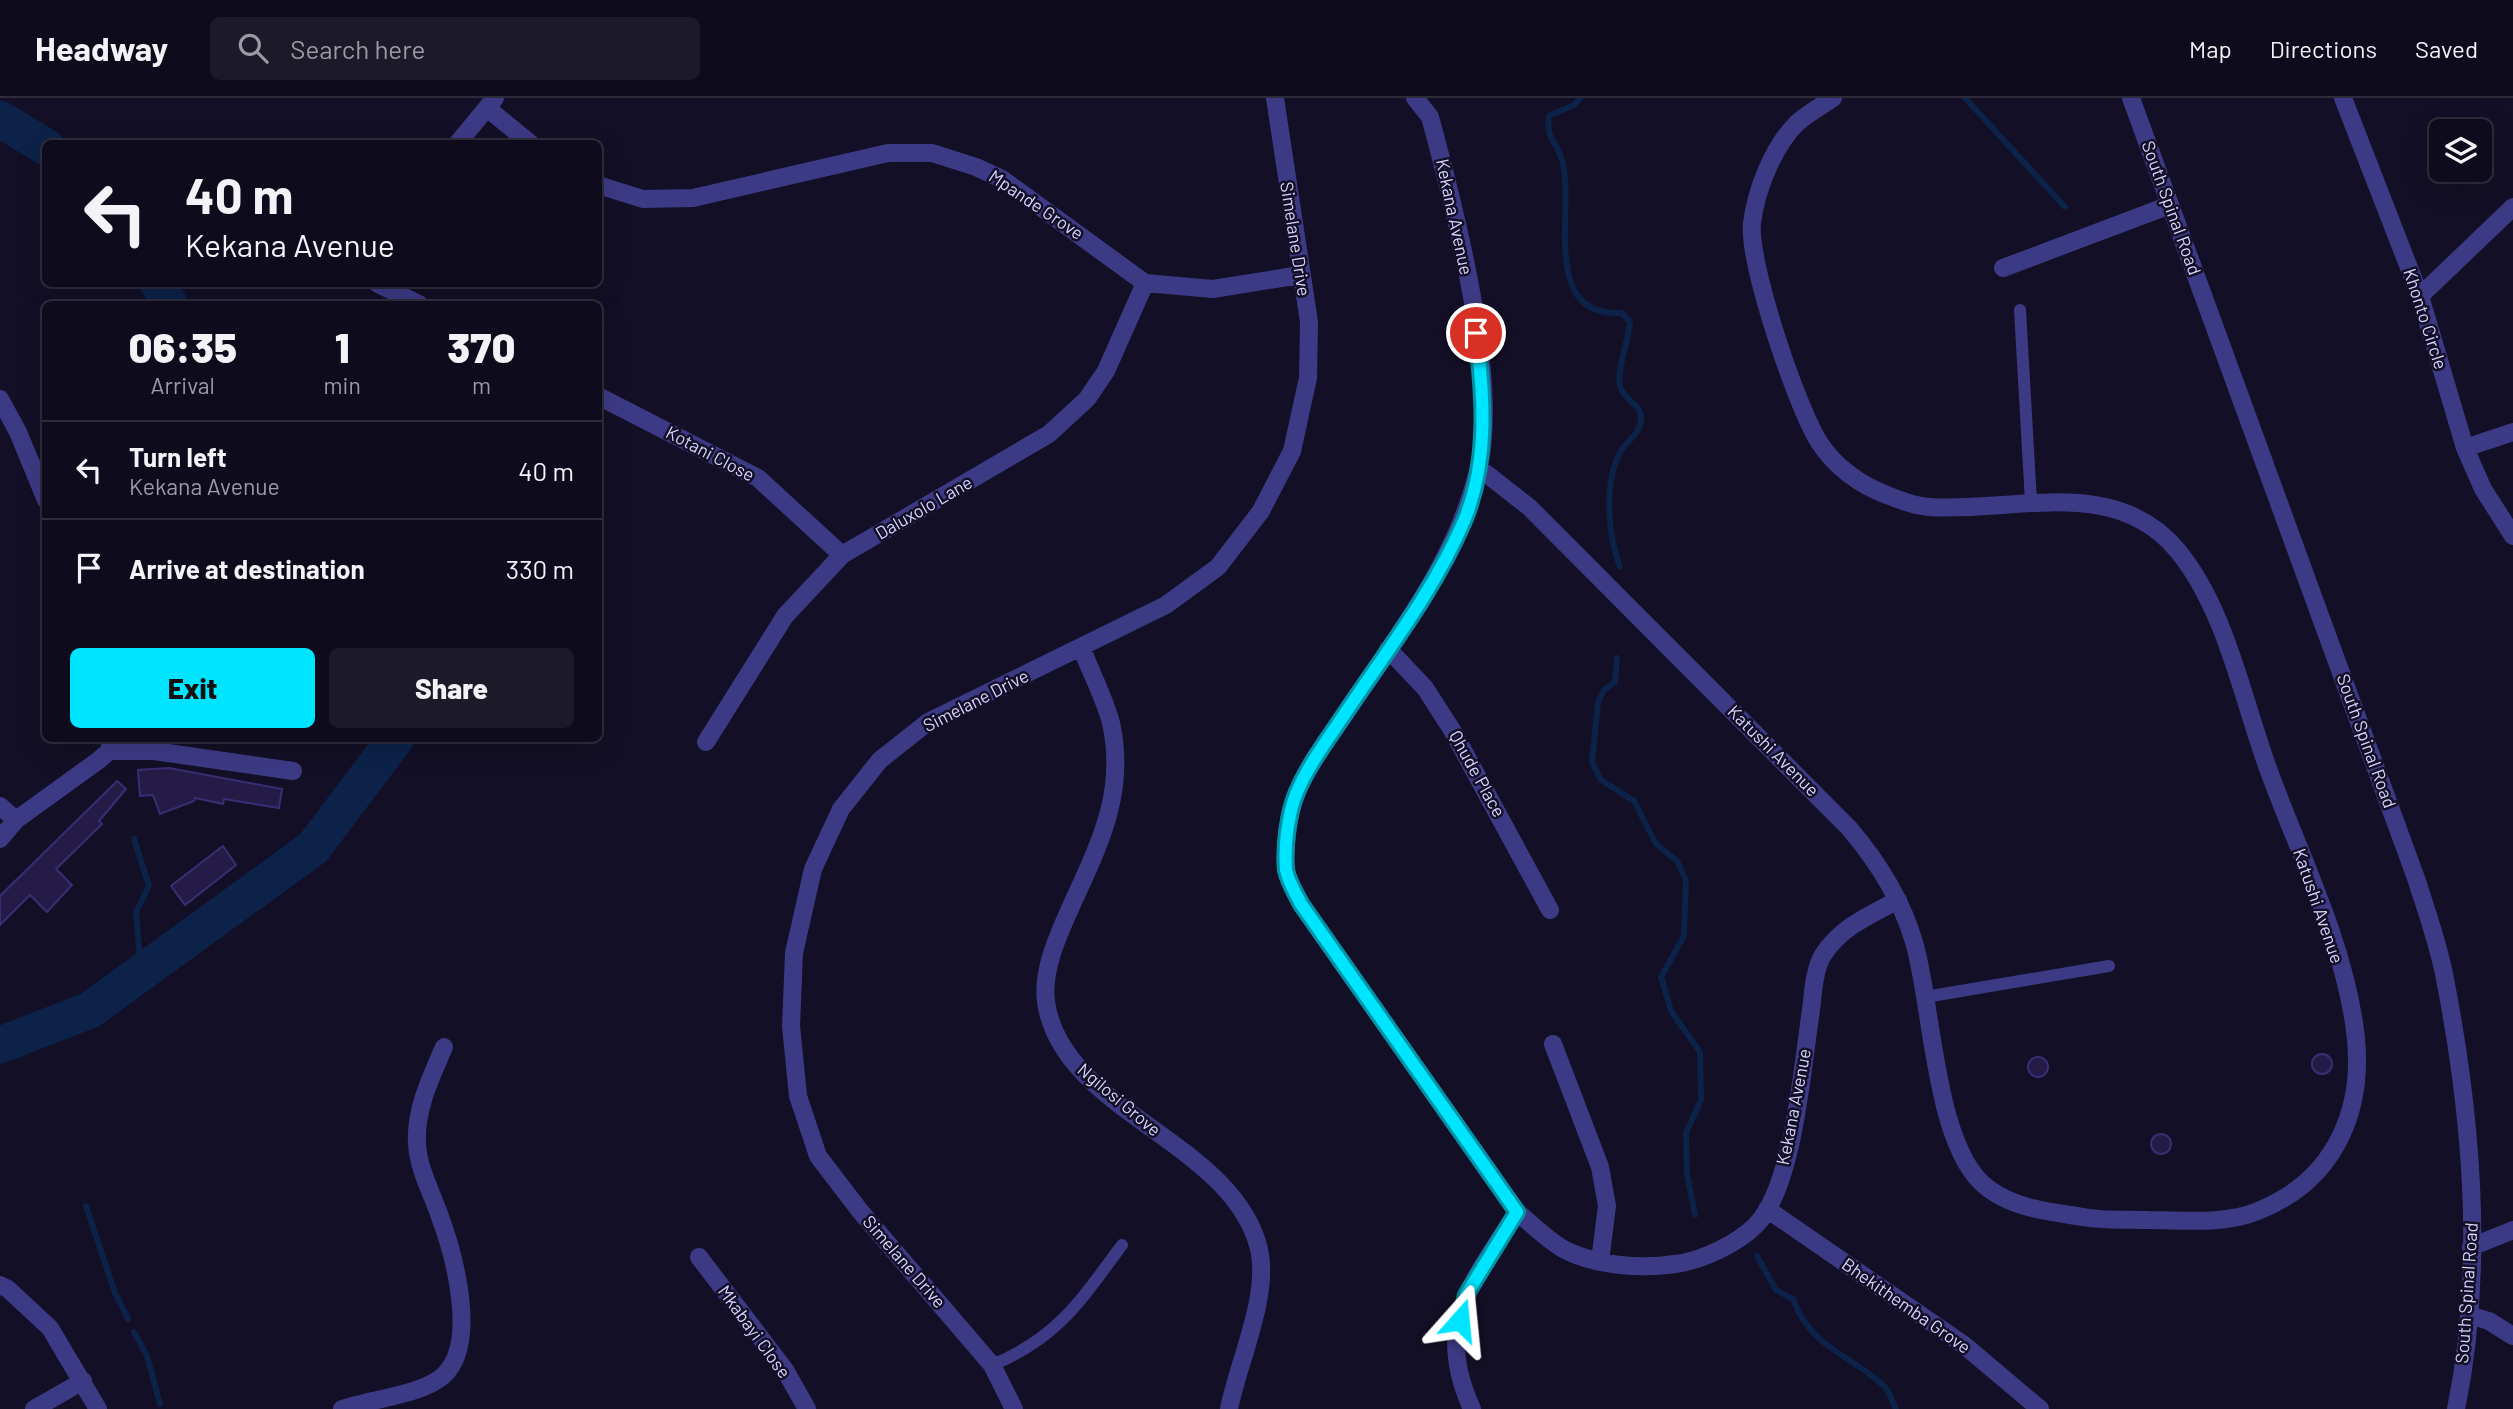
<!DOCTYPE html>
<html lang="en">
<head>
<meta charset="utf-8">
<style>
	:root { --surface:#0e0b1c; --page:#1c1929; --text:#f1f3f6; --muted:#9b9ba3; --line:#2e2b3b; --accent:#00e5ff }
	body { margin:0; font-family:Barlow,sans-serif; background:var(--page); color:var(--text); height:100vh; display:flex; flex-direction:column; font-size:26px; white-space:nowrap }
	* { box-sizing:border-box; margin:0 }
	p { font-size:23px; color:var(--muted) }
	.icon { flex:none; width:38px; height:38px; fill:none; stroke:currentColor; stroke-width:2; stroke-linecap:round; stroke-linejoin:round }
	.map { position:relative; flex:1; overflow:hidden }
	.panel { position:absolute; left:42px; top:203px; width:560px; height:441px; display:flex; flex-direction:column; background:var(--surface); border-radius:10px; box-shadow:0 7px 28px #0002,0 0 0 2px var(--line) }
	.panel>* { flex:none }
	.banner { position:absolute; left:42px; top:42px; width:560px; height:147px; border-radius:10px; box-shadow:0 7px 28px #0002,0 0 0 2px var(--line); background:#0e0b1c; color:var(--text); overflow:hidden }
	.buttons { position:absolute; left:2429px; top:21px; display:grid; gap:14px }
	.buttons a { display:grid; place-items:center; width:63px; height:63px; border-radius:10px; background:var(--surface); box-shadow:0 7px 28px #0002,0 0 0 2px var(--line); font-size:35px }
	.pin { position:absolute; display:grid; place-items:center; width:60px; height:60px; color:#fff; margin:-30px; border:4px solid #fff; border-radius:50%; box-shadow:0 2px 7px #0007 }
	.me { position:absolute; width:77px; margin:-38px; rotate:18deg; stroke-linejoin:round; filter:drop-shadow(0 0 5px #0008) }
	.turn { display:flex; align-items:center; gap:24px; height:147px; padding:0 28px; font-size:32px }
	.turn .icon { width:91px; height:91px; stroke-width:2.5 }
	.turn b { display:block; font-size:49px; line-height:60px }
	.eta { display:flex; justify-content:space-evenly; align-items:center; height:119px; text-align:center }
	.eta b { font-size:42px; font-weight:800; line-height:49px }
	.cta { display:flex; gap:14px; margin-top:auto; padding:14px 28px }
	.cta a { flex:1; height:80px; border-radius:10px; background:var(--accent); color:#111; font-size:28px; font-weight:800; line-height:80px; text-align:center }
	.cta a+a { background:var(--page); color:var(--text) }
	ul { padding:0; list-style:none }
	li { display:flex; align-items:center; gap:21px; height:98px; padding:0 28px; border-top:2px solid var(--line) }
	li div { flex:1 }
	li b { display:block; font-size:26px }
	li em { font-style:normal }
	header { display:flex; align-items:center; gap:42px; box-sizing:border-box; height:98px; padding:0 35px; background:var(--surface); border-bottom:2px solid var(--line) }
	header strong { font-size:33px }
	nav { display:flex; gap:38px; margin-inline-start:auto; font-size:24px }
	.search { width:490px; height:63px; background:var(--page); display:flex; align-items:center; gap:18px; box-sizing:border-box; padding:0 24px; border-radius:10px; color:var(--muted); font-size:26px }
	.map>svg:first-child { display:block }
	.lines { fill:none; stroke-linecap:round; stroke-linejoin:round }
	.stream { stroke:#0c2248; stroke-width:6 }
	.river { stroke:#0c2248; stroke-width:37 }
	.building { fill:#241b47; stroke:#3b2d73; stroke-width:2 }
	.service { stroke:#3d3a85; stroke-width:12 }
	.minor { stroke:#3d3a85; stroke-width:18 }
	.tertiary { stroke:#3d3a85; stroke-width:18 }
	.route-casing { stroke:#0095a6; stroke-width:18 }
	.route { stroke:#00e5ff; stroke-width:12 }
	.labels { text-anchor:middle; stroke-width:5; stroke-linejoin:round; paint-order:stroke }
	.street-label { font-size:18px; fill:#d9d4ff; stroke:#130f26 }
</style>
</head>
<body>
<header>
<strong>Headway</strong>
<div class="search"><svg class="icon" aria-label="search" viewBox="0 0 24 24"><circle cx="10" cy="10" r="6"/><path d="M15 15l6 6"/></svg>Search here</div>
<nav><a>Map</a><a>Directions</a><a>Saved</a></nav>
</header>
<div class="map">
<svg width="2513" height="1311" viewBox="0 0 2513 1311">
	<rect width="100%" height="100%" fill="#130f26"/>
	<g class="lines">
		<path class="stream" d="M1580,0L1574,7L1549,18C1546,42 1556,42 1562,62C1576,109 1538,220 1622,215L1630,224C1629,241 1616,274 1620,288C1624,303 1643,307 1641,322C1639,338 1628,341 1621,353C1603,384 1608,438 1620,469
			M1965,0L2065,109
			M1617,560L1615,584L1604,592L1598,604L1592,664L1601,682L1634,703L1656,746L1677,763L1686,782L1684,838L1661,879L1671,913L1700,954L1701,1002L1686,1035L1687,1076L1695,1117
			M134,741L149,788L136,814L141,875
			M86,1108L115,1195L128,1221
			M1757,1158L1776,1192L1793,1201C1811,1250 1849,1256 1883,1287C1889,1292 1892,1303 1896,1311
			M134,1234L147,1258L160,1306"/>
		<path class="river" d="M0,21L46,49
			M159,186L169,206
			M0,947L90,912L313,750L396,640"/>
	</g>
	<path class="building" d="M169,670L282,691L279,710L224,701L223,706L195,700L194,703L160,716L153,697L140,698L138,672Z
		M117,683L126,691L99,723L102,726L56,771L72,787L47,814L30,797L0,827V798Z
		M223,748L236,767L185,807L171,788Z
		M2312 966a10 10 0 1 1 20 0a10 10 0 1 1-20 0Z
		M2028 969a10 10 0 1 1 20 0a10 10 0 1 1-20 0Z
		M2151 1046a10 10 0 1 1 20 0a10 10 0 1 1-20 0Z"/>
	<g class="lines">
		<path class="service" d="M2020,212L2031,404
			M1925,899L2109,868
			M992,1267C1058,1240 1081,1202 1122,1147"/>
		<path class="minor" d="M1415,0L1430,19C1455,111 1500,283 1478,373C1456,463 1398,537 1347,613C1330,639 1309,665 1297,694C1288,715 1284,749 1286,772C1288,783 1296,796 1301,806L1517,1114C1532,1126 1549,1144 1567,1153C1599,1168 1641,1171 1675,1166C1701,1163 1737,1146 1756,1127C1793,1089 1802,973 1810,919C1813,901 1813,873 1823,857C1841,829 1870,817 1898,802
			M2343,0L2420,198L2465,350L2483,391L2513,438
			M487,10L531,46
			M457,46L495,0
			M598,87L643,101L693,100L888,55H932L976,69L1002,81L1145,185L1213,191L1300,177
			M2003,170L2170,107
			M378,186L419,206
			M2420,198L2513,109
			M598,298L758,380L842,457
			M0,301L18,334L46,402
			M2465,350L2513,334
			M1479,370L1529,409L1849,730C1878,764 1901,800 1914,844C1933,907 1934,1053 1989,1091C2016,1111 2051,1114 2083,1119C2104,1123 2127,1121 2149,1122C2184,1122 2224,1127 2258,1113C2338,1081 2367,1007 2354,925C2341,839 2300,757 2270,676C2243,604 2227,513 2178,453C2115,376 2013,415 1929,409C1915,408 1899,402 1887,397C1860,387 1834,368 1819,344C1796,307 1748,165 1752,125C1756,92 1773,49 1797,25C1807,16 1821,8 1833,0
			M1082,551C1091,575 1105,601 1111,625C1127,697 1097,750 1069,813C1057,840 1042,873 1046,904C1062,1014 1233,1043 1259,1151C1270,1197 1238,1265 1229,1311
			M1388,551L1425,590L1452,632L1550,812
			M706,644L785,518L842,457L1049,336L1087,301L1106,273L1145,185
			M109,653H154L293,673
			M0,708L16,722
			M0,741L16,722L99,662L109,653L111,643
			M1553,946L1600,1069L1607,1108L1600,1163
			M1767,1111L1964,1247L2040,1311
			M2471,1149L2513,1132
			M699,1159L785,1272L807,1311
			M0,1187L8,1191L50,1230L98,1311
			M2469,1217L2489,1223L2513,1238
			M34,1311L83,1283
			M342,1311C371,1301 421,1297 443,1278C479,1246 454,1156 439,1116C431,1093 418,1070 417,1045C415,1012 431,979 444,949
			M1014,1311L992,1267L860,1113L818,1058L798,998L791,928L794,855L813,771L841,711L880,662L928,624L1166,507L1218,469L1261,413L1292,353L1308,280L1309,224L1275,0
			M1472,1311C1433,1225 1472,1186 1517,1114"/>
		<path class="tertiary" d="M2131,0L2417,783C2427,815 2439,848 2445,881C2472,1020 2485,1171 2456,1311"/>
	</g>
	<g class="lines">
		<defs>
			<path id="route" d="M1460,1222L1466,1197L1517,1114L1301,806C1296,796 1288,783 1286,772C1284,749 1288,715 1297,694C1309,666 1328,641 1344,617C1386,554 1434,493 1464,423C1489,363 1484,297 1476,235"/>
		</defs>
		<use href="#route" class="route-casing"/>
		<use href="#route" class="route"/>
	</g>
	<g class="labels">
		<g class="street-label">
			<text transform="translate(1036 107) rotate(34)" y="6">Mpande Grove</text>
			<text transform="translate(2171 110) rotate(70)" y="6">South Spinal Road</text>
			<text transform="translate(1454 119) rotate(78)" y="6">Kekana Avenue</text>
			<text transform="translate(1295 141) rotate(81)" y="6">Simelane Drive</text>
			<text transform="translate(2425 221) rotate(72)" y="6">Khonto Circle</text>
			<text transform="translate(710 356) rotate(28)" y="6">Kotani Close</text>
			<text transform="translate(924 410) rotate(-30)" y="6">Daluxolo Lane</text>
			<text transform="translate(976 603) rotate(-27)" y="6">Simelane Drive</text>
			<text transform="translate(2366 643) rotate(70)" y="6">South Spinal Road</text>
			<text transform="translate(1773 653) rotate(45)" y="6">Katushi Avenue</text>
			<text transform="translate(1477 676) rotate(61)" y="6">Qhude Place</text>
			<text transform="translate(2318 808) rotate(71)" y="6">Katushi Avenue</text>
			<text transform="translate(1119 1002) rotate(40)" y="6">Ngilosi Grove</text>
			<text transform="translate(1794 1009) rotate(-79)" y="6">Kekana Avenue</text>
			<text transform="translate(904 1164) rotate(49)" y="6">Simelane Drive</text>
			<text transform="translate(2467 1195) rotate(-86)" y="6">South Spinal Road</text>
			<text transform="translate(1906 1208) rotate(35)" y="6">Bhekithemba Grove</text>
			<text transform="translate(754 1234) rotate(54)" y="6">Mkabayi Close</text>
		</g>
	</g>
</svg>
<div class="buttons">
<a><svg class="icon" aria-label="layers" viewBox="0 0 24 24"><path d="M12 4l9 5-9 5-9-5zM3 14l9 5 9-5"/></svg></a>
</div>
<div class="pin" style="left:1476px;top:235px;background:#d93025"><svg class="icon" aria-label="arrive" viewBox="0 0 24 24"><path d="M6 21V4h12l-3 4 3 4H6"/></svg></div>
<svg class="me" style="left:1460px;top:1222px" viewBox="-20 -20 40 40"><path d="M0-17L14 15 0 8-14 15z" fill="#00e5ff" stroke="#fff" stroke-width="4"/></svg>
<div class="banner">
<div class="turn"><svg class="icon" aria-label="left" viewBox="0 0 24 24"><path d="M17 20v-9H6M10 6l-5 5 5 5"/></svg><div><b>40 m</b>Kekana Avenue</div></div>
</div>
<section class="panel">
<div class="eta">
<div><b>06:35</b><p>Arrival</p></div>
<div><b>1</b><p>min</p></div>
<div><b>370</b><p>m</p></div>
</div>
<ul>
<li><svg class="icon" aria-label="left" viewBox="0 0 24 24"><path d="M17 20v-9H6M10 6l-5 5 5 5"/></svg><div><b>Turn left</b><p>Kekana Avenue</p></div><em>40 m</em></li>
<li><svg class="icon" aria-label="arrive" viewBox="0 0 24 24"><path d="M6 21V4h12l-3 4 3 4H6"/></svg><div><b>Arrive at destination</b></div><em>330 m</em></li>
</ul>
<div class="cta"><a>Exit</a><a>Share</a></div>
</section>
</div>
</body>
</html>
